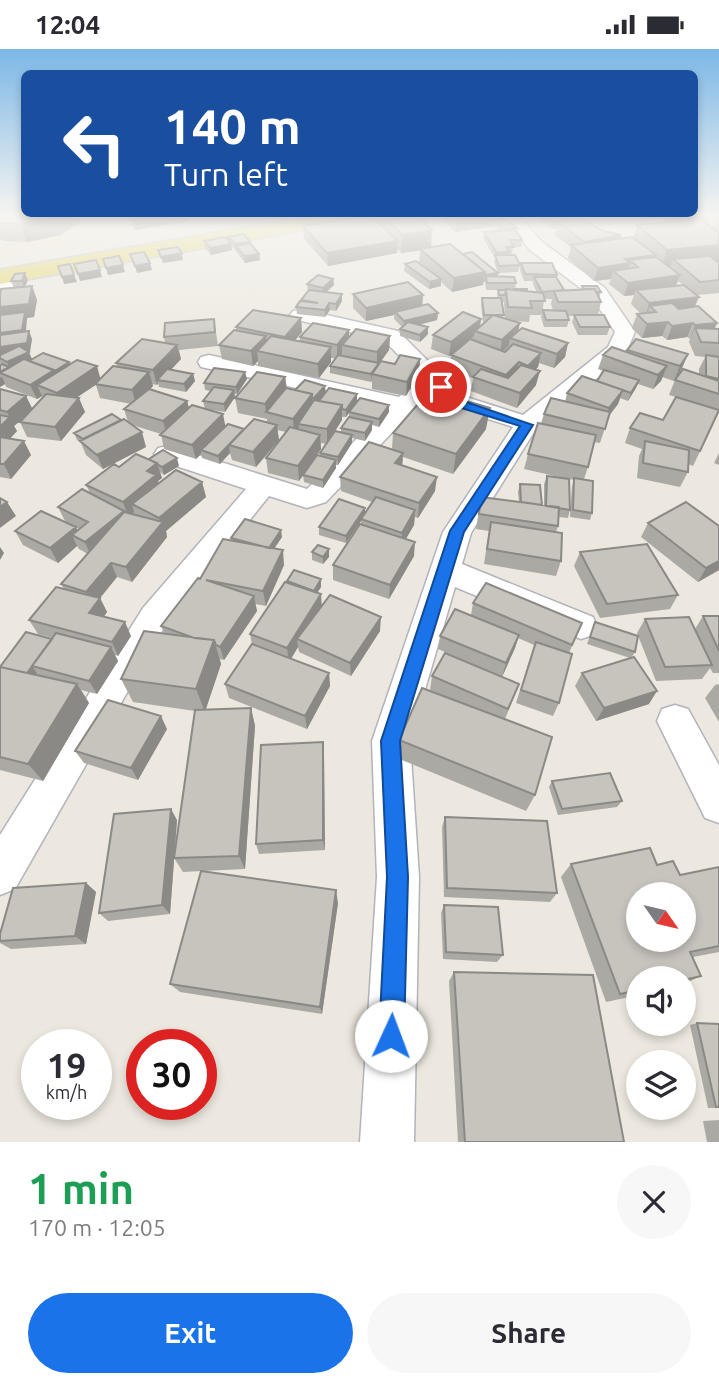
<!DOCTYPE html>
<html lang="en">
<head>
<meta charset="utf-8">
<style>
	:root { --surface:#fff; --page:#f7f7f7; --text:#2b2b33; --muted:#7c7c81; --accent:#1a73e8 }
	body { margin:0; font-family:Ubuntu,sans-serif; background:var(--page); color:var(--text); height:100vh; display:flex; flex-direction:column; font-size:26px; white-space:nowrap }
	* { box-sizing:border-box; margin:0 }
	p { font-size:23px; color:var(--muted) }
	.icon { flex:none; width:38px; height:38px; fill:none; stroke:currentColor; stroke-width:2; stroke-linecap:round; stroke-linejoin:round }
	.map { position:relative; height:1093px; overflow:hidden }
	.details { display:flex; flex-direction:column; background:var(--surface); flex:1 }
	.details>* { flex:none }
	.hud { position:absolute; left:21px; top:21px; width:677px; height:147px; border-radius:10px; box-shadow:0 4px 10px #0003; background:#1a4fa0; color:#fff; overflow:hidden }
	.needle { width:46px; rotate:124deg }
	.controls { position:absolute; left:626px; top:833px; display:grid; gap:14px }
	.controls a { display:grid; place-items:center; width:70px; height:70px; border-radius:50%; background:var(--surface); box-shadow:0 4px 10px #0003; font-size:35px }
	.speed { position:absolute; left:21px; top:980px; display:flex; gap:14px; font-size:35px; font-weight:700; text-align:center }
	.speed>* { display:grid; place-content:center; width:91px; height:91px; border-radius:50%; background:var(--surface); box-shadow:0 4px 10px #0003; line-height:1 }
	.speed small { font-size:18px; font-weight:400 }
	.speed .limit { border:10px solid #d22; background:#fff; color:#111 }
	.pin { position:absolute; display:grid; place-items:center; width:60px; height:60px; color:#fff; margin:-30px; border:4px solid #fff; border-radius:50%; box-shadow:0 2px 7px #0007 }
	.me { position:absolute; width:77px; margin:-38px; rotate:2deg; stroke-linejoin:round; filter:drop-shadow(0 0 5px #0008) }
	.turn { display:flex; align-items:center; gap:24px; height:147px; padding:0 28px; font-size:32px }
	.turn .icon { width:91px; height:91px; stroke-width:2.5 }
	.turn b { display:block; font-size:49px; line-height:60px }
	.round { display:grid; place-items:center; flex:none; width:74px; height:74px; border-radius:37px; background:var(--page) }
	.overview { display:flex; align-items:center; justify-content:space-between; height:119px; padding:0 28px }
	h1 { font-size:42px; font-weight:700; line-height:52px; color:#1e9e55 }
	.action { display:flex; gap:14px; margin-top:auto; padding:14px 28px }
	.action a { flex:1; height:80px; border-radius:42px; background:var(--accent); color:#fff; font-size:28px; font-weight:700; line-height:80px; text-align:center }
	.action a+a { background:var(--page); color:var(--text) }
	.status { display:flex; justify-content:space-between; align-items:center; height:49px; padding:0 35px; background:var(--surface); direction:ltr }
	.status svg { height:19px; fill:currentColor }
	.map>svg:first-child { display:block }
	.education { fill:#ebe6d0 }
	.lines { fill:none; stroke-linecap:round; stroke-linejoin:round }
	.minor-casing { stroke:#b2b3bd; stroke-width:3 }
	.primary-casing { stroke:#c8c8c8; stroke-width:4 }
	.minor { fill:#fff; fill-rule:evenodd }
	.primary { fill:#e4d76b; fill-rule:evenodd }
	.wall { fill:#aba9a3; fill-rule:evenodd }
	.shaded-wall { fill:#8b8985 }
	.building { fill:#c7c4be; stroke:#8b8985; stroke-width:2; fill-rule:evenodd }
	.route { fill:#1a73e8; stroke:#114b97; stroke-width:2 }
</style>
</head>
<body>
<div class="status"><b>12:04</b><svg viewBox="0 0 49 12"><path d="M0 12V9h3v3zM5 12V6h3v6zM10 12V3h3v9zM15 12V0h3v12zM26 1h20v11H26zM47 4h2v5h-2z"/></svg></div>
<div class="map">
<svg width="719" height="1093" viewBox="0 0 719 1093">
	<rect width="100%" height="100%" fill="#ece8df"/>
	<path class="education" d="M0,167H116L128,180L130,187L0,209Z"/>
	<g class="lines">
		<defs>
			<path id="minor" d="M284,167H300V168L292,173Z
				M502,167H519L542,193L605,239L635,283L625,306L536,380L471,484L462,515L593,568L597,577L593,586L581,590L455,538L410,692L419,828L414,1093H360L377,828L372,692L443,483L513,378L432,352L421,353L326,453L307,459L269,447L165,577L15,840L0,846V786L143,559L246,440L158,411L154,405L158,399L167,397L176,399L307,440L387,359L201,318L198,313L201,308L209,306L399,348L406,341L429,338L384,291L293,270L290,266L293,262L300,260L398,282L463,347L523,366L608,298L615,283L591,247L530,201Z
				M9,220L18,226L10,256L0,262V226Z
				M675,656L688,660L719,716V774L705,769L657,672L662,660Z"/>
			<path id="primary" d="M313,167H358L348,173L0,235V221Z"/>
		</defs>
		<use href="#minor" class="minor-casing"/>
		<use href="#primary" class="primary-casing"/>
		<use href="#minor" class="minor"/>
		<use href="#primary" class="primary"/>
	</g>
	<path class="wall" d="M0,167L80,173L61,186L27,193L5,192L0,190Z
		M126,167H189L190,172L135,181Z
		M376,167H417L431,198L463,205L497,228L516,234L515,240L537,244L533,235V232H524L520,221L521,214L557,226L556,228L564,241L581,240L582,237L601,243L599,249L601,253L598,266L610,278L607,286H578L572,273L574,267H567L569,271L567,278H544L541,268L543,261H553L551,255L552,250H544L542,266H530L529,273L514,272L518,282L568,294L565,308L554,319L539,314L538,318L535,320L536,336L517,359L471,342L473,329L449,321L451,306L465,294L449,307L431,300L433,286L481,270L480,278L485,273H483L481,256L482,249H497L498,241H486L485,233H483V236L452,243L441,233V237L429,240L404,222L405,215L426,219L419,213L420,201L401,204L397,200V204L328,217L304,190L303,177L376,171ZM502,253H504L505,269H503Z
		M439,167H506L505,170L517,182L522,191L521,198H513L512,205L509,206L520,216L518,223L498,224L494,213L495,209L483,189L484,183L499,182L494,177L455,183Z
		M541,167H563L568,172L601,181L620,190L633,189L637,176L664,174L665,170L663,169L642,171L637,167H709L706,175L712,179L716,168L719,167V181H714L718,213L719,214V244L697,246L695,258L717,274L714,280H719V363L693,417L688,415V423L680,438L637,429L639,407L642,400L625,394L630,379L663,371L679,349L669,346L675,331L699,326V320L705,308L695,307L689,293L690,290L687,288L667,291L662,287L642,289L632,279L637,265H641L631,255L634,246L624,247L609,235L611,230L594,232L568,209L571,198L555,186L557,179L553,180L541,172ZM678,232L683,236L676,237Z
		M228,188L251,194L259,205L260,211L245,214L231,196L232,201L211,206L205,199L204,192L229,193Z
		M333,230L334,236L326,243L342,245V252L336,262L330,261L325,268L297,265L296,258L302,252L301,251L308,242L307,235Z
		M28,231L25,238L32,237L37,251L34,268L27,269L26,283L32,290L30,302H27L32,310L69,313L70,315L101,329L117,318L116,314L165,294L164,288L214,270L218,297L179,301L181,310L171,321L193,325L195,332L186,343L159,338L158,334L157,336L152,335L153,337L150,340L187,352L189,359L225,377L244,380L267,374V370L238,364L235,349L285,328L287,339L295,341L326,343L389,363L379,378L372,376V381L365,392L352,389V394L338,416H336V419L323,439L304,433L303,427L299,432L268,424L266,409L286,383L277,381L279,391L256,418L232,411L230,404L220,415L202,409L201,405L196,410L164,400L161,385L132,376L146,398L103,420L86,406L81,394L77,391L74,384L121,371L128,373L124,360L131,355L100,349L96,336L77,348L85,363L61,392L27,388L20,373L24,369L14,377L17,382L10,390L31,406L11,430L0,428V340L26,347L32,360L43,349L42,347L37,350L6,338L5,335L0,338V316H2L0,314V306L14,239L11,232ZM349,364V368L341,379V384L335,382L342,371V368H346ZM321,394L326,395L320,404V407L314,411L321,400Z
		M353,245L423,246L422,256L438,264L437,271L419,276L428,278V285L420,293L400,287V280L402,278L394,270V266L366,272L353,259Z
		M301,269L302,283L295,291L300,292V288L390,287L389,301L379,315H395L420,310L419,324L406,347L372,340V332L371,333L330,324V317L335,309H331V313L319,329L258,317V312L253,317L222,310L219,296L236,281V278Z
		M627,301L688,305L682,319L674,332L662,328L661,332L653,340L638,335L628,352L620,349L618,355L609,367L600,394L594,393L588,418L584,430L592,464L590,471L570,468L572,437L574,431L569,430L570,461L568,469L559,468L558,477L556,483L561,512L556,527L484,515L489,482L476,480L481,448L519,453L518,443L520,435L542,456H544V435L547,427L568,430L524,420L528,405L541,374L544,365L565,353L567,344L597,332L603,322L598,320L603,306L626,303Z
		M247,330L237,345H234L235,348L225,363L205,360L203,352L211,342L205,341L204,334Z
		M486,380L453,425L403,408L402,417L435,442L418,469L415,468L414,476L406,490L414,507L389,550L333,531V516L361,475V472L346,494L319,486V478L365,464L372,453L341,442L340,428L392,400L393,384Z
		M719,404V416L714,414Z
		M149,411L179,417L164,426L160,423L162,429L158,432L159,434L202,433L206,448L166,482L167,488L132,533L117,528L100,549L107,563L104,568L131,587L118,607L115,606L118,612L97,645L81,641L89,654L43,732L0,721V618L53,589L38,585L29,571L64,540L61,535L88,505L79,500L77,497L58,514L23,496L15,482L76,478L77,482L79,480L65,472L58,458L90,444L86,436L119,418Z
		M648,474L719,521L698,533L641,488Z
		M282,488L274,500L284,516L266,557L255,555L257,562L224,611L220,610L221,615L205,661L251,659L255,677L245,820L202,822L338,854L322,965L180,943L170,935L201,822L183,823L174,809L195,662L133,653L121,630L164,584L161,577L231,491V489Z
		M329,500V508L323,515L312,511V503Z
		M580,503L678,546L670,560L600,569L574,517Z
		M287,532L321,538L317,544L321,545V557L380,582L351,627L299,603L298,598L291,610L329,624L330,637L307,680L229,649L225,635L252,595L250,585L287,534Z
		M473,554L582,574L569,604L559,654L553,667L516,654L534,596L518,589L515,599L502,628L438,600L440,587L471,566Z
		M703,567H719V624H713L710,619L702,630L656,632L637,584L645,570L695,580Z
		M595,573L635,603L631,609L649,655L596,672L575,637L582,624L630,609L587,595Z
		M432,627L514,648L505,670L535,746L526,762L397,709L399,691L449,649L430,641Z
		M719,635V673L705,649L715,636Z
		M167,680L138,731L84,714L75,702Z
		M324,706L325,801L259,805L256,795Z
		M552,732L622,752L617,758L558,766L549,738Z
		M445,768L557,844L550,853L444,848L442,778Z
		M177,771L170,865L108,872L99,864Z
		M571,815L657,816L680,826L719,818V903L693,908L701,927L684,935V929H639V946L606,953L561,828Z
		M86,834L96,843L86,895L11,900L0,894V885Z
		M444,856L503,906L497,913L443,910L441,864Z
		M454,923L624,1093H458L449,932Z
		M697,974L719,975V1059H708L690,976Z
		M719,1071V1093H707L703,1072Z"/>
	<path class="shaded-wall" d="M56,167H80V173L61,186L27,193L20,175Z
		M131,167H189L190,172L135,181Z
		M479,167H506L504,176L495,172L494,177L455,183L457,170Z
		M643,167H664L663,169L642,171Z
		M678,167H709L706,175L673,183Z
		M568,171L558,173L557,179L553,180L554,173Z
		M432,181L431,200L401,204L402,186Z
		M621,186L617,199L581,206L584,193Z
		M398,192L397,204L328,217L327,204Z
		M231,195L232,201L211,206L210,199Z
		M719,196V213L682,217L673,210L670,218L661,219L667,201Z
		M182,204L183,211L163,214L161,208Z
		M259,205L260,211L245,214L244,207Z
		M656,206L651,219L638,218L630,211L629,215L630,214L626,228L613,222L611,230L594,232L598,219L625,210Z
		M150,214L152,221L137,224L135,217Z
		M123,216L125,223L108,226L106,219Z
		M100,221L102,228L80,232L78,225Z
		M485,223L483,236L452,243L454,229Z
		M25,224L28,231L24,239L22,232Z
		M498,224L497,231L486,227L485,233H484L485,226Z
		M74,226L77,233L64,235L62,228Z
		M680,226L675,239L636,241L634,246L624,247L628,234Z
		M333,230L334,236L323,246V239Z
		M441,230V237L429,240L430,233Z
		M32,237L37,251L34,268L27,269L25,288L0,291V258Z
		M342,245V252L336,262V255Z
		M423,246L422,260L395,263L394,266L366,272V259Z
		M699,248L693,262L656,263L650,257L646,268H645L649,254Z
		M329,254L330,261L325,268V261Z
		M438,264L437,271L404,279V272Z
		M301,269L302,283L286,302L285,288Z
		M481,270L479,283L475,282L474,287L449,307L451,293Z
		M668,273L662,287L642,289L647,275Z
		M520,274L517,288L510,289L509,296L500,305L502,291Z
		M693,274L687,288L667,291L672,277Z
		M717,274L711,288L695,279L690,290L695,276Z
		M428,278V285L420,293V286Z
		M349,281V295L342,296V304L337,310V296Z
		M29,282L32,290L30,302L0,306V298Z
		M266,287L267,301L257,302L258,312L253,317L251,302Z
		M390,287L389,301L372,325L371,333V325L377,317V303Z
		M568,294L565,308L554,319L557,305Z
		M177,296L181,310L161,331H157L158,334L157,336L153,321Z
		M331,298V313L319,329L318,315Z
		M29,303L32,310L10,321L7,313Z
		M541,304L538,318L525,331L528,317Z
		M688,305L682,319L674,332L680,317Z
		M420,310L419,324L406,347L407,333Z
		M69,313L72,321L37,336L42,347L37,350L30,336Z
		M519,313L516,328L503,339L506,326Z
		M97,317L101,332L63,358L57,344Z
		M667,317L661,332L653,340L658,326Z
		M540,322L536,336L517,359L520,344Z
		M149,323L153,337L136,356L132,341Z
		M245,323L247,330L237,345L236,338Z
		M193,325L195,332L186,343L184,335Z
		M2,328L5,335L0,338V329Z
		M285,328L287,343L266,364L265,355Z
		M639,331L636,339L628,352L631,344Z
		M325,337L326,345L314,356V349Z
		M234,341L235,348L225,363L224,355Z
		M623,341L618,355L604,373L609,359Z
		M312,345L313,360L298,375L299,378L294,385L293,370Z
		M357,345V352L346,368V361Z
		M26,347L33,361L14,377L17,382L0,400V378L9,368L7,363Z
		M79,349L85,363L61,392L55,378Z
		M187,352L191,366L167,387L163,372Z
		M342,356V371L327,395V380Z
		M389,356V363L379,378V370Z
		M490,359L486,380L453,425L456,405Z
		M223,365L226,380L201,401V405L196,410L192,396Z
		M372,373V381L365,392V384Z
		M277,376L279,391L256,418L253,403Z
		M142,383L146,398L103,420L97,406Z
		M320,386L321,400L299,432L298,417Z
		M352,386V394L338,416V408Z
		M24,392L31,406L11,430L4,415Z
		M229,396L230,404L220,415L218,407Z
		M403,404L402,419L395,414Z
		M177,409L179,417L164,426L162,418Z
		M336,411V419L323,439V431Z
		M157,414L162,429L158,432L161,441L132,455L134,463L128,468L123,453L147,422Z
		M437,428L435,442L418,469L419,454Z
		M202,433L206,448L166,482L167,488L132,533L126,518L161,475L159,469Z
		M7,453L16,467L0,479V458Z
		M365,459V466L361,470V472L346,494V487Z
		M415,461L414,476L401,498L402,484Z
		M124,462L130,476L91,507L85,493Z
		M76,478L82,491L72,486L77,497L58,514L50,499Z
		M281,481L282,488L269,507L268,500Z
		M415,493L414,507L389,550L390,536Z
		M0,498L4,504L0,511Z
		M329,500V508L323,515V508Z
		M283,501L284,516L266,557L263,542Z
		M719,512V521L698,533L706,519Z
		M111,514L117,528L100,549L107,563L96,578L89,564L94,557L86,543Z
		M321,530V538L314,549V542Z
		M321,545L322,560L297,590L298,598L289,613L287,599Z
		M254,547L257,562L224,611L220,598Z
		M381,568L380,582L351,627L350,614Z
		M125,573L131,587L118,607L112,593Z
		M519,586L515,599L502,628L506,614Z
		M214,591L221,615L205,663L196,640Z
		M111,598L118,612L97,645L89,632Z
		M32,617L37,624L28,636L23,629Z
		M329,624L330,637L307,680L305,667Z
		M77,635L89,654L43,732L28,715Z
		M657,642L649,655L596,672L604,659Z
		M251,659L255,677L245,820L239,807Z
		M161,667L167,680L138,731L131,719Z
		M323,693L324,706L325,801L323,791Z
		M171,760L177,771L170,865L162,856Z
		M86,834L96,843L86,895L75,887Z
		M336,841L338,854L322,965L320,958Z"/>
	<path class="building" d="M0,167H56L20,175L0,174Z
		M363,167H371L398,192L327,204L303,177Z
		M384,167H417L432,181L402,186Z
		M453,167H479L457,170Z
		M545,167H563L568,171L554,173Z
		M507,170L517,179L505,180L495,172Z
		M582,170L601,181L621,186L584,193L558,173Z
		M700,170L719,184V196L667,201L637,176Z
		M516,181L522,191H510L514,198H506L509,203L497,204L484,183Z
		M244,185L250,193L235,195L228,188Z
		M225,188L231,195L210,199L204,192Z
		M632,188L656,206L625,210L630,214L598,219L571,196Z
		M250,194L259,205L244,207L236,197Z
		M450,195L485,223L454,229L420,200Z
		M178,198L182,204L161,208L158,201Z
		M144,203L150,214L135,217L130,205Z
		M472,203L498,224L485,226V223L463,205Z
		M495,206H515L520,216L499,217Z
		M119,207L123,216L106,219L103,210Z
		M710,207L719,214V231L700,233L673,210Z
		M656,208L680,226L628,234L613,222L638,218L630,211Z
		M96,211L100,221L78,225L74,215Z
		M416,212L441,230L430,233L405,215Z
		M521,214H552L557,226L525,225Z
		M70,215L74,226L62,228L58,217Z
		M25,224L22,232H11L15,225Z
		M318,226L333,230L323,239L307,235Z
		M486,227L514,228L516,234H487Z
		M534,228H556L564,241L542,243Z
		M408,233L423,246L366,259L353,245Z
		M684,236L699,248L649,254L636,241Z
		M32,237L29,255L0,258V246L1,240Z
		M582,237H597L601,243H596L595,240H584Z
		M506,240L543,244L545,252H530L532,259L508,258Z
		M514,240H527V242L514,241Z
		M595,240L601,253H558L554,242Z
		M309,241L342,245L336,255L329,254L325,261L296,258L300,252L318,254L301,251Z
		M498,241H506L505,246H499Z
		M482,249H501L504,266H484Z
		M672,254L679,260L698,257L717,274L695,276L693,274L672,277L668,273L647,275L637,265L656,263L650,257Z
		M428,255L438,264L404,272L395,263Z
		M253,261L301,269L285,288L236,278Z
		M543,261L566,262L569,271H546Z
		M25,263L22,281L0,284V266Z
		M463,263L481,270L451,293L433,286Z
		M493,266L520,274L502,291L475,282Z
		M574,266H604L610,278H580Z
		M214,270L215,283L164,288L165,274Z
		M408,273L428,278L420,286L400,280Z
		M313,274L349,281L337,296L300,288Z
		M522,279L568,294L557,305L510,289Z
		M695,279L719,280V294L701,293Z
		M356,280L390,287L377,303L342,296Z
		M234,281L266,287L251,302L219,296Z
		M29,282L27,294L0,298V286Z
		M271,287L331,298L318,315L257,302Z
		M142,290L177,296L153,321L116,314Z
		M470,290L505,303L513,295L541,304L528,317L519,313L506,326L451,306Z
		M636,290L688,305L680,317L627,301Z
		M19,297L29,303L7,313L0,309V306Z
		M612,298L667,317L658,326L603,306Z
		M43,304L69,313L55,322L29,312Z
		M338,306L379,314L371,325L330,317Z
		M400,306L420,310L407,333L372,325L381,312L395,315Z
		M706,306L719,308V330L706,327Z
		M24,310L54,321L30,336L0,324Z
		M77,311L97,317L57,344L37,336Z
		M2,315L9,318L0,323V316Z
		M521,316L540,322L520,344L473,328L481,320L508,329Z
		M113,317L149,323L132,341L95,335Z
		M214,319L245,323L236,338L204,334Z
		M167,320L193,325L184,335L157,331Z
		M683,320L719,332V345L675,331Z
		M604,321L639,331L631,344L597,332Z
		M257,323L285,328L265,355L235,349Z
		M582,327L623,341L609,359L567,344Z
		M305,331L325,337L314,349H312V345L295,341Z
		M214,338L234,341L224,355L203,352Z
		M286,339L312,345L293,370L266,363Z
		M329,339L357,345L346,361L342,360V356L319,352Z
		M0,340L26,347L7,363L0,361Z
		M149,340L187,352L163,372L124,360Z
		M430,341L490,359L456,405L393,384Z
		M46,345L79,349L55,378L20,373Z
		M676,348L719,361L700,402L630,379L640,364L663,371Z
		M360,349L389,356L379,370L349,363Z
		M551,349L610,363L605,380L544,365Z
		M314,351L342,356L327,380L298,375Z
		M192,356L223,365L192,396L160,386Z
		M112,365L121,371L83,390L74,384Z
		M0,366L10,368L0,378Z
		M349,368L372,373L365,384L341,379Z
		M124,370L142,383L97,406L80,392Z
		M254,370L277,376L253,403L229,396Z
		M538,374L596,386L588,418L528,405Z
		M228,375L244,380L218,407L201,401Z
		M290,378L320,386L298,417L266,409Z
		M335,382L352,386L338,408L320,404Z
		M0,388L24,392L4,415H0Z
		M645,392L689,401L688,423L643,414Z
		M369,393L403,404L395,414L437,428L419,454L340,428Z
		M163,401L177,409L162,418L149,410Z
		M136,405L157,414L147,422L156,426L123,453L86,436L114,415L119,418Z
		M317,406L336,411L323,431L303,426Z
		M176,421L202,433L159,469L132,455Z
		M547,427L569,430L570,461L546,457Z
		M574,429L593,432L592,464L573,461Z
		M520,435L540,436L542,456L521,453Z
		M82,440L124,462L85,493L72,486L88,473L58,458Z
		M376,448L415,461L402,484L361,470Z
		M481,448L559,458L558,477L479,465Z
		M0,449L7,453L0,458Z
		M339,450L365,459L346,487L319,478Z
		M686,453L719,477V512L706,519L648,474Z
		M41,462L76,478L50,499L15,482Z
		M124,463L163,473L126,518L111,514L86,543L61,535Z
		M245,470L281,481L269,499L231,489Z
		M491,473L562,484L561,512L487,500Z
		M360,475L415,493L390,536L333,516Z
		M223,490L283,501L263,542L206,531L254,547L220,598L216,596L214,591L194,589L161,577L198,529L200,530Z
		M647,495L678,546L607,555L580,503Z
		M318,496L329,500L323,508L312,503Z
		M294,521L321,530L314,542L287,532Z
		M285,533L321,545L287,599L250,585Z
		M486,534L582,574L572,596L473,554Z
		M56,538L100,549L89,564L125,573L112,593L29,571Z
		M330,546L381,568L350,614L297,590Z
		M455,560L519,586L506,614L440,587Z
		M703,567H719V602Z
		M689,568L712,616L665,618L645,570Z
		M595,573L638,587L635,603L590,588Z
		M144,582L214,591L196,640L121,630Z
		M26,583L52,590L27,624L0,618Z
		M56,584L111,598L89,632L32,617Z
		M536,593L572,605L559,654L521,641Z
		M252,595L329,624L305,667L225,635Z
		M445,604L519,635L508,660L432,627Z
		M634,608L657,642L604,659L582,624Z
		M0,618L77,635L28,715L0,708Z
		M422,639L552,688L535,746L399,691Z
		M108,651L161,667L131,719L75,702Z
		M251,659L239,807L174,809L195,661Z
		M323,693V791L256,795L261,696Z
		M610,724L622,752L562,760L552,732Z
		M171,760L162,856L99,864L114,765Z
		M445,768L547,772L557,844L447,839Z
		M650,799L657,816L673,812L680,826L719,818V897L690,903L701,927L684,931V929H639V941L620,945L571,815ZM639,845H684V891H639Z
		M201,822L336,841L320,958L170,935Z
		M86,834L75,887L0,892V885L13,839Z
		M444,856L498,858L503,906L446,903Z
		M454,923L593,926L624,1093H465Z
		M697,974L719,975V1058H716Z"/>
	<linearGradient id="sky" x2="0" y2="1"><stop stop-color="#7cb7e6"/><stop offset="0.52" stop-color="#f6f5f1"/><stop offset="1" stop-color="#f6f5f1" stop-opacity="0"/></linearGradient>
	<rect width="719" height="320" fill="url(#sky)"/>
	<path class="route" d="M437,335H445L460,351L533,376L464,483L400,692L408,828L404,987L400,996L391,999L382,996L379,987L387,828L381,692L450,482L520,377L452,356L437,340Z"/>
</svg>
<div class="controls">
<a><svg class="needle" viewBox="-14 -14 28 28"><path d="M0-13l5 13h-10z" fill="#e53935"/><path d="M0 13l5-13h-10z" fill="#7c7c81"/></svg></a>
<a><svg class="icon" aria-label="sound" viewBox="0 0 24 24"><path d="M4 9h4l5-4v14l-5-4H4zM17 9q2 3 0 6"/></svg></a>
<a><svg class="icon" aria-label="layers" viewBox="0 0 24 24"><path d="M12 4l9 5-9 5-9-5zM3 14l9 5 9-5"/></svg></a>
</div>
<div class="speed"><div>19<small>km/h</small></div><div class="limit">30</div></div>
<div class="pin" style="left:441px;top:338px;background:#d93025"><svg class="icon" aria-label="arrive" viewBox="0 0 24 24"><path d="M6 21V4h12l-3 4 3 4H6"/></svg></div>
<svg class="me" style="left:391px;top:987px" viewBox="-20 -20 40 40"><circle r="19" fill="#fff"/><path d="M0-13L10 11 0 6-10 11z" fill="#1a73e8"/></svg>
<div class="hud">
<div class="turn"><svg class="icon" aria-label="left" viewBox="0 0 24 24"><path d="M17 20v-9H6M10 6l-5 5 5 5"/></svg><div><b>140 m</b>Turn left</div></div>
</div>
</div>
<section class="details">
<div class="overview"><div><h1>1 min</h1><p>170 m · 12:05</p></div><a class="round"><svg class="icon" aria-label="close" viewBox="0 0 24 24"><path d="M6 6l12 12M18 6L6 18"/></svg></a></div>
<div class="action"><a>Exit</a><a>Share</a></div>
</section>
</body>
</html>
